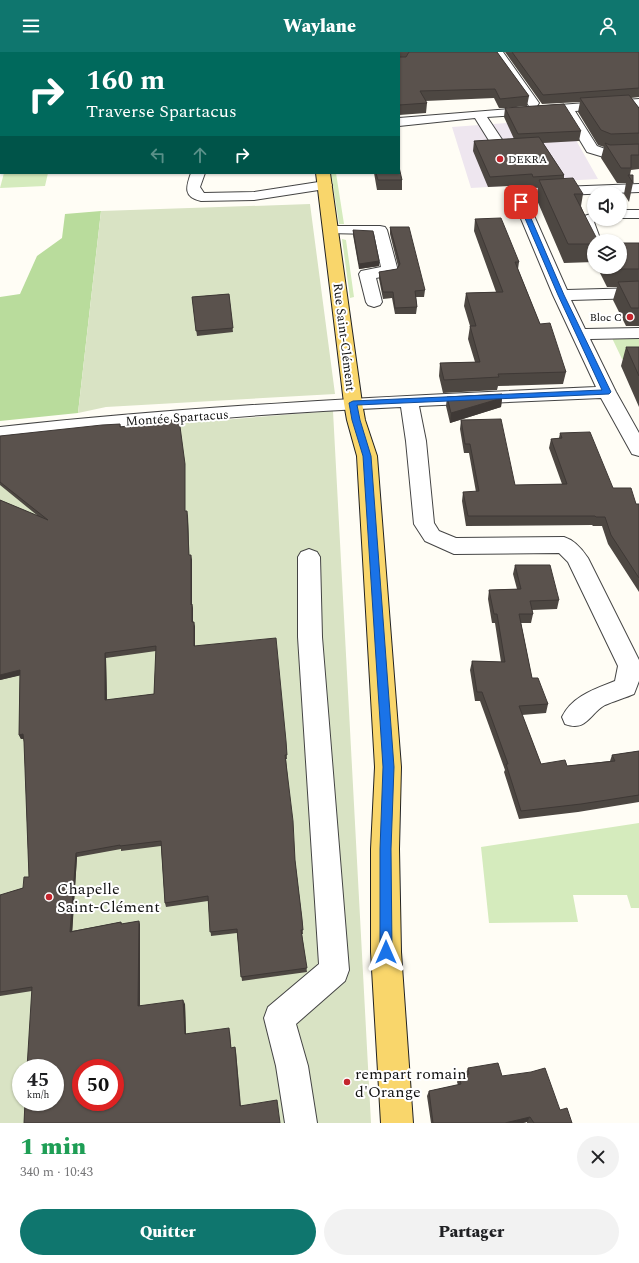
<!DOCTYPE html>
<html lang="fr">
<head>
<meta charset="utf-8">
<style>
	:root { --surface:#fff; --page:#f2f2f2; --text:#202124; --muted:#757577; --accent:#0f766e }
	body { margin:0; font-family:Spectral,serif; background:var(--page); color:var(--text); height:100vh; display:flex; flex-direction:column; font-size:15px; white-space:nowrap }
	* { box-sizing:border-box; margin:0 }
	p { font-size:13px; color:var(--muted) }
	.icon { flex:none; width:22px; height:22px; fill:none; stroke:currentColor; stroke-width:2; stroke-linecap:round; stroke-linejoin:round }
	.map { position:relative; height:1071px; overflow:hidden }
	.side { display:flex; flex-direction:column; background:var(--surface); flex:1 }
	.side>* { flex:none }
	.top-card { position:absolute; left:0px; top:0px; width:400px; height:122px; box-shadow:0 1px 3px #0004; background:#00695c; color:#fff; overflow:hidden }
	.fabs { position:absolute; left:587px; top:134px; display:grid; gap:8px }
	.fabs a { display:grid; place-items:center; width:40px; height:40px; border-radius:50%; background:var(--surface); box-shadow:0 1px 3px #0004; font-size:20px }
	.speed { position:absolute; left:12px; top:1007px; display:flex; gap:8px; font-size:20px; font-weight:700; text-align:center }
	.speed>* { display:grid; place-content:center; width:52px; height:52px; border-radius:50%; background:var(--surface); box-shadow:0 1px 3px #0004; line-height:1 }
	.speed small { font-size:10px; font-weight:400 }
	.speed .limit { border:6px solid #d22; background:#fff; color:#111 }
	.pin { position:absolute; display:grid; place-items:center; width:34px; height:34px; color:#fff; margin:-17px; border-radius:8px; box-shadow:0 2px 6px #0006 }
	.me { position:absolute; width:44px; margin:-22px; rotate:0deg; stroke-linejoin:round; filter:drop-shadow(0 0 3px #0008) }
	.turn { display:flex; align-items:center; gap:14px; height:84px; padding:0 20px; font-size:18px }
	.turn .icon { width:52px; height:52px; stroke-width:2.5 }
	.turn b { display:block; font-size:28px; line-height:34px }
	.lanes { display:flex; align-items:center; height:38px; padding:0 20px; background:#0003; justify-content:center; gap:20px; direction:ltr }
	.lanes .off { opacity:.35 }
	.round { display:grid; place-items:center; flex:none; width:42px; height:42px; border-radius:21px; background:var(--page) }
	.overview { display:flex; align-items:center; justify-content:space-between; height:68px; padding:0 20px }
	h1 { font-size:24px; font-weight:800; line-height:30px; color:#1e9e55 }
	.action { display:flex; gap:8px; margin-top:auto; padding:8px 20px }
	.action a { flex:1; height:46px; border-radius:24px; background:var(--accent); color:#fff; font-size:16px; font-weight:800; line-height:46px; text-align:center }
	.action a+a { background:var(--page); color:var(--text) }
	header { display:flex; justify-content:space-between; align-items:center; height:52px; padding:0 20px; background:var(--accent); color:#fff; font-size:18px; font-weight:800 }
	.map>svg:first-child { display:block }
	.industrial { fill:#eee6ef }
	.green { fill:#d5ebbd }
	.forest { fill:#b9dc9c }
	.cemetery { fill:#d9e3c4; fill-rule:evenodd }
	.lines { fill:none; stroke-linecap:round; stroke-linejoin:round }
	.minor-casing { stroke:#444; stroke-width:2 }
	.major-casing { stroke:#222; stroke-width:2 }
	.minor { fill:#fff; fill-rule:evenodd }
	.major { fill:#f9d66b; fill-rule:evenodd }
	.wall { fill:#4d4742; fill-rule:evenodd }
	.shaded-wall { fill:#3f3936 }
	.building { fill:#5a524d; stroke:#3f3936; fill-rule:evenodd }
	.route { fill:#1a73e8; stroke:#114b97 }
	.poi-dot { fill:#c4262e; stroke:#fff; stroke-width:1.5 }
	.labels { text-anchor:middle; stroke-width:4; stroke-linejoin:round; paint-order:stroke }
	.far-poi-label { font-size:11px; fill:#111; stroke:#fff; text-anchor:start }
	.street-label { font-size:13px; fill:#111; stroke:#fff }
	.near-poi-label { font-size:16px; fill:#111; stroke:#fff; text-anchor:start }
</style>
</head>
<body>
<header><svg class="icon" aria-label="menu" viewBox="0 0 24 24"><path d="M4 6h16M4 12h16M4 18h16"/></svg>Waylane<svg class="icon" aria-label="person" viewBox="0 0 24 24"><circle cx="12" cy="8" r="4"/><path d="M4 21q1-7 8-7t8 7"/></svg></header>
<div class="map">
<svg width="639" height="1071" viewBox="0 0 639 1071">
	<rect width="100%" height="100%" fill="#fffdf5"/>
	<path class="industrial" d="M564,67L598,127L560,129L561,131L471,136L452,75Z"/>
	<path class="green" d="M4,121H48L45,134L0,136Z
		M331,121H336L344,172H339Z
		M342,187L346,188L354,245L350,246Z
		M612,286H639V306L622,307Z
		M639,771V856H631L627,843H573L578,870L489,871L481,795Z"/>
	<path class="forest" d="M101,159L78,361L0,369V245L20,242L37,204L62,186L65,162Z"/>
	<path class="cemetery" d="M310,152L335,342L106,355L78,361L101,159Z
		M333,359L371,1071H0V388L84,379ZM21,1016H55V1050H21ZM81,1016H115V1050H81Z"/>
	<g class="lines">
		<defs>
			<path id="minor" d="M491,0H503L539,51L537,54L533,55L639,47V55L575,59L597,94L608,98L639,97V105L607,106L587,100L563,60L487,65L505,92L503,95H493L475,66L399,74V66L533,55L529,54Z
				M191,121H205L200,135L204,141L254,140L325,129L330,130L332,133L330,136L325,137L254,148L201,149C183,145 186,135 191,121Z
				M639,132V140L536,144L531,146L528,150L567,238L639,236V246L571,248L585,277L639,276V286L590,287L616,340L639,381V404L632,402L601,346L419,354L426,389L434,471L439,479L456,486L564,485C574,488 582,497 588,506L639,608V629L634,642C625,646 614,649 605,653C589,662 587,680 565,672L562,665C572,644 595,637 615,629L618,614L568,510L559,501L454,502L425,489L414,472L406,389L401,355C267,361 133,372 0,387V375C198,353 397,344 596,335L553,243L514,150L521,140L534,136Z
				M620,158H639V166H620Z
				M594,161V167H600L594,170L601,189H594V195L589,193L586,190L579,168L581,165Z
				M331,174H380L385,175L387,178L398,219L396,222L376,226L382,250L380,253L374,255L368,253L366,250L359,222L361,219L381,215L374,182L326,181L324,178L326,175Z
				M309,497L317,500L320,505L322,585L349,918L345,929L296,972L308,1014L317,1071H285L276,1014L264,966L268,955L319,912L298,585V505L301,500Z"/>
			<path id="major" d="M299,0H311V1H299Z
				M316,121H330L362,351L365,368L377,404L401,715L399,797L401,900L413,1071H381L371,900V797L375,715L357,404L347,368L344,351Z"/>
		</defs>
		<use href="#minor" class="minor-casing"/>
		<use href="#major" class="major-casing"/>
		<use href="#minor" class="minor"/>
		<use href="#major" class="major"/>
	</g>
	<path class="wall" d="M331,0H497L529,44L527,54L506,56L581,79L579,89L543,91L564,123V127L583,142L581,154L594,189V210L564,211L536,146L538,135H531L530,133L488,135L473,99L474,89L514,87L504,65L505,56H499L494,46L425,49L427,51L426,61L399,63V1H331Z
		M505,0H639V45L631,46L639,56V117L631,118L630,123L633,131L629,150L624,142L626,131H617L601,106L604,95L598,93L578,60L580,50L542,52Z
		M374,121H399L402,128V138H377Z
		M475,167L519,210L518,217L540,272L566,320L563,332L498,334L497,338L443,341L439,324L440,311L475,310L468,287L470,274L464,254L466,241L496,240L474,179Z
		M390,175L425,238L424,245H416L417,255L416,262H395L392,246L383,247L379,227V220L397,217L398,214L390,182Z
		M353,178L379,209V214L359,217L353,183Z
		M639,191V274H626L613,248L617,235H607L597,215H620Z
		M229,242L233,280L197,284L192,245Z
		M626,295H639V355L621,314Z
		M447,345L502,346L501,355L450,371L446,354Z
		M461,368L515,433L562,432L549,396L551,387L559,386L560,381L613,436L636,452H639V540L608,492L602,474H593L592,473L466,474L462,449L463,440H476L469,401H464L460,377Z
		M120,372L121,375L185,417V459L188,464L189,503L192,508V553V552L193,557V570L195,575V594L286,689L287,707H286L295,808L302,867L303,882H302L307,920L242,929L237,881L211,884L208,849L166,855L165,851L161,794L121,799V797L77,805L72,879L121,870L122,872L139,869L140,873V954L185,952L186,982L230,980L231,996L235,995L236,999L241,1054L280,1071H24L32,939L0,944V843L23,836L29,825L24,687H21L19,683L20,623L0,628V448L38,464L0,433V384ZM156,599L154,642L107,648L106,606Z
		M515,513L559,548L557,557L532,558L533,562L531,571H521L532,626L548,652L546,661L522,663L541,712L567,714L610,709L612,703L639,699V750L578,760L519,767L504,720L505,718L480,649H475L470,618L472,609L501,610L495,571H492L488,547L489,538L517,537L513,522Z
		M468,1016L502,1024L560,1058L572,1071H527V1070L523,1071H431L427,1044L429,1039L458,1033L457,1030L459,1025L466,1023V1021Z"/>
	<path class="shaded-wall" d="M95,0H113V1H95Z
		M249,0H260L250,1H249Z
		M379,209V214L359,217V212Z
		M502,346L501,355L450,371L451,361Z
		M179,367L185,417V464V459Z
		M187,459L188,464L189,508V503Z
		M191,503L192,508V558L191,553Z
		M192,552L193,557V575L192,570Z
		M194,570L195,575V599L194,594Z
		M105,601L106,606L107,653L105,648Z
		M20,618L22,623L0,628V623Z
		M23,682L25,686L21,687L19,683Z
		M76,801L77,805L72,884L70,880Z
		M139,869L140,873V958L138,954Z
		M183,948L185,952L186,986L185,982Z
		M530,1065L527,1070L523,1071H505Z"/>
	<path class="building" d="M111,0H249L250,1H111Z
		M333,0H399V1H333Z
		M409,0H497L529,44L500,47L495,37L420,39L427,51L399,53V5H406Z
		M512,0H639V36L543,43Z
		M629,43L639,56V81L611,82L601,78L580,46Z
		M564,52L581,79L518,82L505,56Z
		M539,85L564,123L533,125L532,122L490,125L474,89Z
		M605,91L610,93L639,92V103H631V116H621Z
		M399,115L402,128H378L376,121H399Z
		M628,123H633V131Z
		M573,126L583,142H574L598,189H594V192H568L539,128Z
		M501,166L519,210H515L540,272L550,271L566,320L498,322L499,325L444,328L440,311L480,310L470,274H476L466,241L503,240L475,167Z
		M390,175H409L425,238L415,239L417,255L395,256L393,240H383L379,220L397,217L400,212Z
		M353,178L373,179L379,209L359,212Z
		M620,191H639V217H612L610,215H620Z
		M639,229V256H631L618,230Z
		M229,242L233,276L196,279L192,245Z
		M626,295H639V324Z
		M502,342V346L451,361L447,345Z
		M179,367L185,412V459H187L189,503H191V553L192,552V570H194V594L276,586L286,689L287,703H285L293,769L295,808L302,867L303,878H301L307,916L241,925L237,877L210,880L208,844L165,851L161,789L120,794V793L76,801L70,880L121,870V872L139,869L138,954L183,948L185,982L229,976L231,996L235,995L240,1054L277,1048L280,1071H24L25,1050H55V1016H27L32,935L0,940V843L23,836L24,825H29L24,690L23,682L19,683L20,618L0,623V448L48,468L0,430V384L102,373L120,372V375ZM156,594L154,642L105,648V601ZM81,1016H115V1050H81Z
		M501,367L515,433L567,432L551,387L562,386L560,381L590,380L613,436H631L636,452H639V526L611,483L605,465H596L595,464H468L463,440L479,439L470,392H465L461,368Z
		M515,513H550L559,548L530,549L533,562H519L532,626H538L548,652L519,654L541,712L565,708L567,714L615,709L612,703L639,699V743L581,752L521,759L506,712H508L482,640H477L472,609L505,610L497,562H494L489,538L521,537Z
		M498,1011L502,1024L531,1020L545,1016L560,1058L567,1056L572,1071H534L530,1065L505,1071H433L429,1039L461,1032L459,1025L469,1022L468,1016Z"/>
	<path class="route" d="M521,148L524,150L564,243L611,340L609,342L357,353L360,368L371,404L394,715L391,797L392,900L390,904L386,906L381,904L380,900V797L383,715L363,404L352,368L349,351L353,349L602,338L558,243L518,150Z"/>
	<g class="poi-dot">
		<circle cx="500" cy="107" r="4"/>
		<circle cx="630" cy="265" r="4"/>
		<circle cx="49" cy="845" r="4"/>
		<circle cx="347" cy="1030" r="4"/>
	</g>
	<g class="labels">
		<g class="far-poi-label">
			<text x="508" y="111">DEKRA</text>
			<text x="622" y="269" text-anchor="end">Bloc C</text>
		</g>
		<g class="street-label">
			<text transform="translate(345 285) rotate(83)" y="5">Rue Saint-Clément</text>
			<text transform="translate(177 365) rotate(-4)" y="5">Montée Spartacus</text>
		</g>
		<g class="near-poi-label">
			<text x="57" y="842">Chapelle<tspan x="57" dy="18">Saint-Clément</tspan></text>
			<text x="355" y="1027">rempart romain<tspan x="355" dy="18">d'Orange</tspan></text>
		</g>
	</g>
</svg>
<div class="fabs">
<a><svg class="icon" aria-label="sound" viewBox="0 0 24 24"><path d="M4 9h4l5-4v14l-5-4H4zM17 9q2 3 0 6"/></svg></a>
<a><svg class="icon" aria-label="layers" viewBox="0 0 24 24"><path d="M12 4l9 5-9 5-9-5zM3 14l9 5 9-5"/></svg></a>
</div>
<div class="speed"><div>45<small>km/h</small></div><div class="limit">50</div></div>
<div class="pin" style="left:521px;top:150px;background:#d93025"><svg class="icon" aria-label="arrive" viewBox="0 0 24 24"><path d="M6 21V4h12l-3 4 3 4H6"/></svg></div>
<svg class="me" style="left:386px;top:900px" viewBox="-20 -20 40 40"><path d="M0-17L14 15 0 8-14 15z" fill="#1a73e8" stroke="#fff" stroke-width="4"/></svg>
<div class="top-card">
<div class="turn"><svg class="icon" aria-label="right" viewBox="0 0 24 24"><path d="M7 20v-9h11M14 6l5 5-5 5"/></svg><div><b>160 m</b>Traverse Spartacus</div></div>
<div class="lanes"><svg class="icon off" aria-label="left" viewBox="0 0 24 24"><path d="M17 20v-9H6M10 6l-5 5 5 5"/></svg><svg class="icon off" aria-label="ahead" viewBox="0 0 24 24"><path d="M12 20V5M6 11l6-6 6 6"/></svg><svg class="icon" aria-label="right" viewBox="0 0 24 24"><path d="M7 20v-9h11M14 6l5 5-5 5"/></svg></div>
</div>
</div>
<section class="side">
<div class="overview"><div><h1>1 min</h1><p>340 m · 10:43</p></div><a class="round"><svg class="icon" aria-label="close" viewBox="0 0 24 24"><path d="M6 6l12 12M18 6L6 18"/></svg></a></div>
<div class="action"><a>Quitter</a><a>Partager</a></div>
</section>
</body>
</html>
